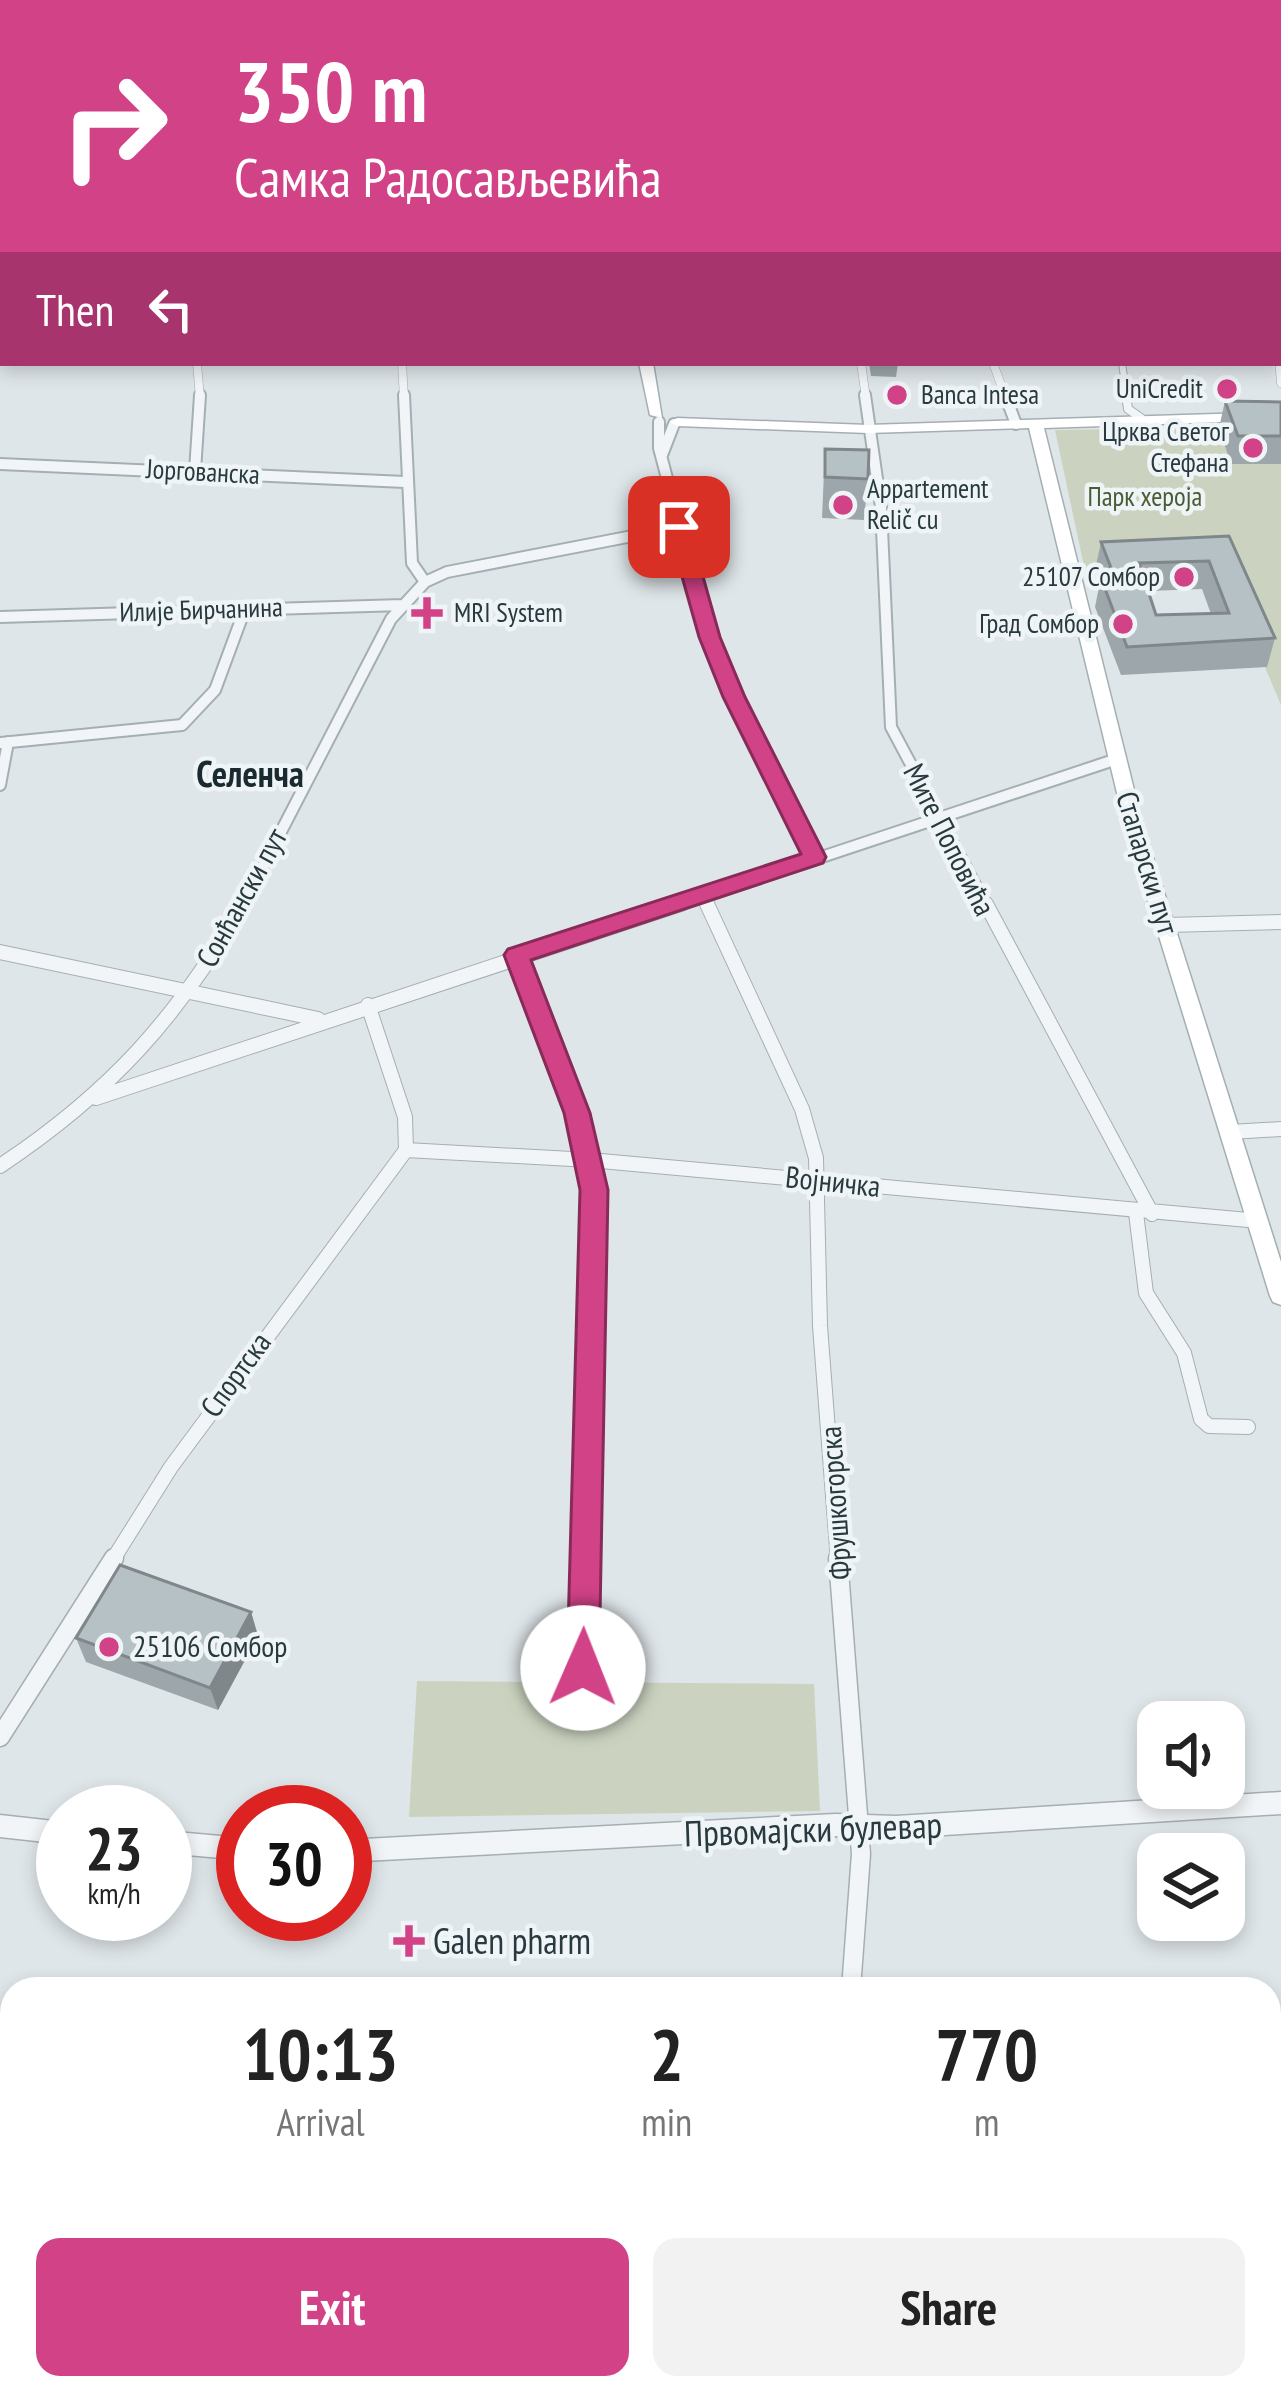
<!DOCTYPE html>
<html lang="en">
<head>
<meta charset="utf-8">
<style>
	:root { --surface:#fff; --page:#f2f2f2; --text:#222; --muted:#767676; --accent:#d14287 }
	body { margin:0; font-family:"PT Sans Narrow",sans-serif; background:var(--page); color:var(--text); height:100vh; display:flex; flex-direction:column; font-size:45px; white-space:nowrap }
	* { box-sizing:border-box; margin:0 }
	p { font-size:39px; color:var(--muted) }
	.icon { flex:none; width:66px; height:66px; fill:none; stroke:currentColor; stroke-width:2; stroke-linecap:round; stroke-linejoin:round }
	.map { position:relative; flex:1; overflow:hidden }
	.side { position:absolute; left:0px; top:1977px; width:1281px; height:423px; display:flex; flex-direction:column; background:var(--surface); border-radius:36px 36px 0 0; box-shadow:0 6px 18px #0003 }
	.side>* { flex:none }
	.hud { position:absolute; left:0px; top:0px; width:1281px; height:366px; box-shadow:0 6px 18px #0003; background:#d14287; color:#fff; overflow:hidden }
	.controls { position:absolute; left:1137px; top:1701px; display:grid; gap:24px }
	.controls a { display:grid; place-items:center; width:108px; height:108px; border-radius:24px; background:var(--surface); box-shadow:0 6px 18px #0003; font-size:60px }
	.speed { position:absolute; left:36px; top:1785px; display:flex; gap:24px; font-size:60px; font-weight:700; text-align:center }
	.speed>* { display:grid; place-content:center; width:156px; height:156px; border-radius:50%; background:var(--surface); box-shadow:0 6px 18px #0003; line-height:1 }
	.speed small { font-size:30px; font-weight:400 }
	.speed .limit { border:18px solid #d22; background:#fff; color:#111 }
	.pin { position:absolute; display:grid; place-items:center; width:102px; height:102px; color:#fff; margin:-51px; border-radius:24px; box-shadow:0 6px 18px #0006 }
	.me { position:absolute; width:132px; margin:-66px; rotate:1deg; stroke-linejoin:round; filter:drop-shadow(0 0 9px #0008) }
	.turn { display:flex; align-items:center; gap:42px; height:252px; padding:0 36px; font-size:54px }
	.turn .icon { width:156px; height:156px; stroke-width:2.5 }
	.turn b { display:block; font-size:84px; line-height:102px }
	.then { display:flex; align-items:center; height:114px; padding:0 36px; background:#0003; gap:24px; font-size:45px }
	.eta { display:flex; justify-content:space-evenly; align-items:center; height:204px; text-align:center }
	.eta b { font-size:72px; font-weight:700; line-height:84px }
	.cta { display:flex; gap:24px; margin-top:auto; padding:24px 36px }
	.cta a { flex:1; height:138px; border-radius:24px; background:var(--accent); color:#fff; font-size:48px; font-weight:700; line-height:138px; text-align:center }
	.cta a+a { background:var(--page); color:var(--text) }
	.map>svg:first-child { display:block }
	.green { fill:#cbd3c0 }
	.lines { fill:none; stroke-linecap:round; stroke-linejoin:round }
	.pedestrian-far1-casing { stroke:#a4afb3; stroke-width:8 }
	.pedestrian-casing { stroke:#a4afb3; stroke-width:10 }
	.minor-far3-casing { stroke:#a4afb3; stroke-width:9 }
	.minor-far2-casing { stroke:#a4afb3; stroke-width:14 }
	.minor-far1-casing { stroke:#a4afb3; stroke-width:16 }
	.minor-casing { stroke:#a4afb3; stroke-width:21 }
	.tertiary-casing { stroke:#a4afb3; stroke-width:3 }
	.secondary-casing { stroke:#a4afb3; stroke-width:3 }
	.pedestrian-far1 { stroke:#f2f5f7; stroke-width:6 }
	.pedestrian { stroke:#f2f5f7; stroke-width:8 }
	.minor-far3 { stroke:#f2f5f7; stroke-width:8 }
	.minor-far2 { stroke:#f2f5f7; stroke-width:10 }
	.minor-far1 { stroke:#f2f5f7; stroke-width:14 }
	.minor { stroke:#f2f5f7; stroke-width:18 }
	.tertiary { fill:#f2f5f7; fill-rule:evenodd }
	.secondary { fill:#fff; fill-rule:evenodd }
	.wall { fill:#9da6aa; fill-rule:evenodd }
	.shaded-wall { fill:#7f878b }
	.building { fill:#b6c1c6; stroke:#7f878b; stroke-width:3; fill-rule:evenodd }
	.route { fill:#d14287; stroke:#882b58; stroke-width:3 }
	.poi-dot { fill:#d14287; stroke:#eff4f6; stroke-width:4.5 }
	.labels { text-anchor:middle; stroke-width:9; stroke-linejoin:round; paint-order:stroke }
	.far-poi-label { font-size:27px; fill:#283940; stroke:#eff4f6; text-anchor:end }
	.far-street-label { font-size:27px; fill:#283940; stroke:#eff4f6 }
	.far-park-label { font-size:27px; fill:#495c35; stroke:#eff4f6 }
	.street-label { font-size:30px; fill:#283940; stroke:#eff4f6 }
	.poi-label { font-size:30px; fill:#283940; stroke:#eff4f6; text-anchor:start }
	.quarter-label { font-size:36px; font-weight:bold; fill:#1a2a31; stroke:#eff4f6 }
	.near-street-label { font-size:36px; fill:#283940; stroke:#eff4f6 }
	.near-poi-label { font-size:36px; fill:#283940; stroke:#eff4f6; text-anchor:start }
</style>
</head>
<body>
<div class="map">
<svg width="1281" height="2399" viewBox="0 0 1281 2399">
	<rect width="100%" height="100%" fill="#dfe6e9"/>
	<path class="green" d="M1281,427V705L1221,564L1085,571L1055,430Z
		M417,1681L814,1684L820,1811L409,1817Z"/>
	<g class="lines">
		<defs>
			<path id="pedestrian-far1" d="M1122,363L1127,398"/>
			<path id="pedestrian" d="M1126,395L1128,409L1141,418"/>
			<path id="minor-far3" d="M670,0L676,3
				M875,0L879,3
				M1278,40L1281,33
				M1278,348L1281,383
				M197,363L200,398
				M402,363L404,398
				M861,363L866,398
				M993,363L1006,398"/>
			<path id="minor-far2" d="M404,395L412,563L425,582
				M865,395L881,507L891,727L987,907
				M1005,395L1016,424
				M659,422V448L709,637L814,857
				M662,455L674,424
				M0,464L405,482
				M195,471L200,395
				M0,617L402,605
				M0,743L182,725L215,690L245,609
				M0,785L8,742
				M703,895L709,907
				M242,907L391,619L425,582L447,572L679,527
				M671,907L1117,759"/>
			<path id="minor-far1" d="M707,904L802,1109L816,1158L820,1326L838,1561
				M986,904L1152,1214
				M1167,925L1281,922
				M0,952L318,1019
				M517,955L577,1113L594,1191L585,1561
				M96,1098L681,904
				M1230,1132L1281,1129
				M406,1150L590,1160L1259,1221
				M0,1166C111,1092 176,1019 244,904
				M1136,1213L1146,1293L1184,1353L1201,1419L1209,1426L1248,1427
				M112,1561L171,1467L406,1150L405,1117L368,1005"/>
			<path id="minor" d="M838,1558L861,1854L851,1989
				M583,1668L586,1558
				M0,1737L114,1558
				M0,2062L12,2065
				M0,2175L12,2130
				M153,2399L156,2388
				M564,2399L566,2388
				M814,2399L817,2388"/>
			<path id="tertiary" d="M1038,0H1048V3H1038Z
				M1281,1792V1814L896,1838L835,1836L345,1862V1840L835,1814L896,1816Z
				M0,1815L63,1822V1844L0,1837Z
				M165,1831L243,1838V1860L165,1853Z"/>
			<path id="secondary" d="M433,0H445L446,3H434Z
				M1278,50H1281V58H1278Z
				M3,292V300L0,301V293Z
				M639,363H653L662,418L650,415Z
				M1281,412V420L1044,428L1143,826L1281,1262V1305L1273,1302L1270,1296L1125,826L1029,428L868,433L677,426L670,422L677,418L868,425Z"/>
		</defs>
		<use href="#pedestrian-far1" class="pedestrian-far1-casing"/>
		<use href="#pedestrian" class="pedestrian-casing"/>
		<use href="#minor-far3" class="minor-far3-casing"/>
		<use href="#minor-far2" class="minor-far2-casing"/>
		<use href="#minor-far1" class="minor-far1-casing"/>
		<use href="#minor" class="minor-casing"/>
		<use href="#tertiary" class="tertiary-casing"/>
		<use href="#secondary" class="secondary-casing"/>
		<use href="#pedestrian-far1" class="pedestrian-far1"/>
		<use href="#pedestrian" class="pedestrian"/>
		<use href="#minor-far3" class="minor-far3"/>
		<use href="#minor-far2" class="minor-far2"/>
		<use href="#minor-far1" class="minor-far1"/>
		<use href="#minor" class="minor"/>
		<use href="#tertiary" class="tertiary"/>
		<use href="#secondary" class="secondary"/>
	</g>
	<path class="wall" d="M869,363H898L896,377L871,376Z
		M1225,401L1281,402V464H1231L1219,428Z
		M825,449L868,479L864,520L822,518Z
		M1229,536L1275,638L1267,667L1121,675L1095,607L1100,582L1095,570L1101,542ZM1202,589L1211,614L1156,615L1148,591Z
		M251,1612L258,1636L218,1710L86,1662L76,1638Z"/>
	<path class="shaded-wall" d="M251,1612L258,1636L218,1710L210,1688Z"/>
	<path class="building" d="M1225,401L1281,402V436H1238Z
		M825,449L869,450L868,479L825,477Z
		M1229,536L1275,638L1127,647L1101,578H1115L1101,542ZM1209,561L1229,613L1156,615L1139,563Z
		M120,1565L251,1612L210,1688L76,1638Z"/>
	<path class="route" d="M679,521L689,527L720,637L745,697L826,857L823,863L531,960L590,1113L608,1190L599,1668L594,1678L583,1683L572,1678L567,1668L580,1190L564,1113L504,955L508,949L801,854L723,697L699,637L668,527Z"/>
	<g class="poi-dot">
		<circle cx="1227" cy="389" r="12"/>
		<circle cx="897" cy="395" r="12"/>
		<circle cx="1253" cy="448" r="12"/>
		<circle cx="843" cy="505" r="12"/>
		<circle cx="1184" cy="577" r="12"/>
		<path d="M421 595h12v12h12v12h-12v12h-12v-12h-12v-12h12z"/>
		<circle cx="1123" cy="624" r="12"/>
		<circle cx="109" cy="1647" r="12"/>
		<path d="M403 1923h12v12h12v12h-12v12h-12v-12h-12v-12h12z"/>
	</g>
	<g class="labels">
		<g class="far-poi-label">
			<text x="1203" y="398">UniCredit</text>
			<text x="921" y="404" text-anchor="start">Banca Intesa</text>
			<text x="1229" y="441">Црква Светог<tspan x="1229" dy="31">Стефана</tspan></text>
			<text x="867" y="498" text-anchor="start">Appartement<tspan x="867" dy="31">Relič cu</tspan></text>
			<text x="1160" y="586">25107 Сомбор</text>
			<text x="454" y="622" text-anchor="start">MRI System</text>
			<text x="1099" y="633">Град Сомбор</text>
		</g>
		<g class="far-street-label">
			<text transform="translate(203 472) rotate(3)" y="9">Јоргованска</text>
			<text transform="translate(201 610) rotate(-2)" y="9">Илије Бирчанина</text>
		</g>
		<g class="far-park-label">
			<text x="1145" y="506">Парк хероја</text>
		</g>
		<g class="street-label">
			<text transform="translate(949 840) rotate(63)" y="10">Мите Поповића</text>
			<text transform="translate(1147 863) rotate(73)" y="10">Стапарски пут</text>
			<text transform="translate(242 898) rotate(-61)" y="10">Сонћански пут</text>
			<text transform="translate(833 1182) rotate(6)" y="10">Војничка</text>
			<text transform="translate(236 1375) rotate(-54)" y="10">Спортска</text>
			<text transform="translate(836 1503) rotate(-94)" y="10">Фрушкогорска</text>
		</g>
		<g class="poi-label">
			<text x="133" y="1657">25106 Сомбор</text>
		</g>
		<g class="quarter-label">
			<text x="250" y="787">Селенча</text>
		</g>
		<g class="near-street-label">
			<text transform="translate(813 1829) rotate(-2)" y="13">Првомајски булевар</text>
		</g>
		<g class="near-poi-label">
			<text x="433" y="1954">Galen pharm</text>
		</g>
	</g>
</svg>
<div class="controls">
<a><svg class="icon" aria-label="sound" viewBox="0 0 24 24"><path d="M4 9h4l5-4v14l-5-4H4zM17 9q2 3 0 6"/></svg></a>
<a><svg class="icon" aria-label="layers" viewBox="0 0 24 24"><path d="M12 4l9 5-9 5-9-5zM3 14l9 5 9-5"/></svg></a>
</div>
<div class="speed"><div>23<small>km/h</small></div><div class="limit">30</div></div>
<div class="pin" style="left:679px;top:527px;background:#d93025"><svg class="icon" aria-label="arrive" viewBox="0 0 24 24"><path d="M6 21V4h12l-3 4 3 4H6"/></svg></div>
<svg class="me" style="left:583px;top:1668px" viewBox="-20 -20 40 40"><circle r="19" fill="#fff"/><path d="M0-13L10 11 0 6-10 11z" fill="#d14287"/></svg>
<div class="hud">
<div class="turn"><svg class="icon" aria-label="right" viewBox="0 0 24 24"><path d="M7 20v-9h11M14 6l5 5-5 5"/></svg><div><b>350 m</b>Самка Радосављевића</div></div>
<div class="then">Then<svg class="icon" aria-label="left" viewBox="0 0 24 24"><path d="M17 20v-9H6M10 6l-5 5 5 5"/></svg></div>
</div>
<section class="side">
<div class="eta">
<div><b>10:13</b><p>Arrival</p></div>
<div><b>2</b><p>min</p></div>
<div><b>770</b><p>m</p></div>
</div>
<div class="cta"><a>Exit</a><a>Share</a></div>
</section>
</div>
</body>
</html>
